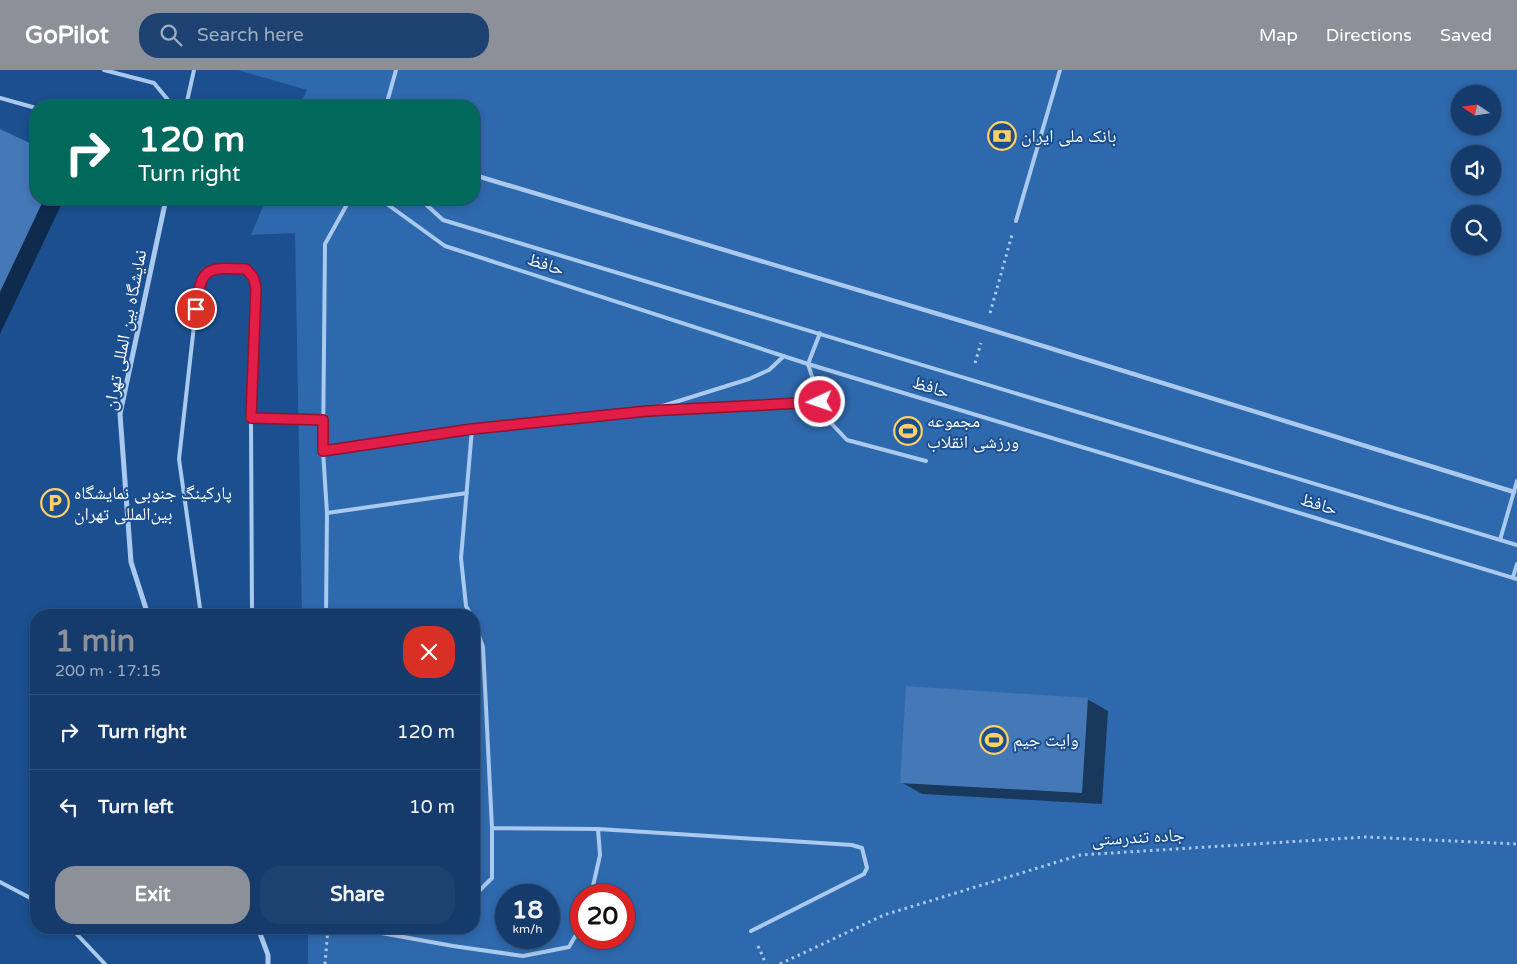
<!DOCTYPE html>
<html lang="en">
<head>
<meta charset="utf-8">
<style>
	:root { --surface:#143b6b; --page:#1d4271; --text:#f1f3f6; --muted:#9dadc1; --line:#33557e; --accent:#8c9099 }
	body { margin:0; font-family:"Varela Round","Noto Naskh Arabic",sans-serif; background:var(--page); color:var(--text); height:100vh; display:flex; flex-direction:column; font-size:19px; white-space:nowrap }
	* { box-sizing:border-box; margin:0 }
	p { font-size:16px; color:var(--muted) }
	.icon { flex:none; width:28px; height:28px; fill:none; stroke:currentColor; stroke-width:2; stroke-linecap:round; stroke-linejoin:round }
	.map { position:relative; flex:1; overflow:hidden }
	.side { position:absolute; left:30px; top:539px; width:450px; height:325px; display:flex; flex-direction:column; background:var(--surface); border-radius:20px; box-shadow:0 2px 8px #0003,0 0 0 1px var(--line) }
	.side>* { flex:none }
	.guide { position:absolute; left:30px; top:30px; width:450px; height:105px; border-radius:20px; box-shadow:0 2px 8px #0003,0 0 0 1px var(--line); background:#00695c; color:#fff; overflow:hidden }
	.needle { width:32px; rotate:283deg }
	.tools { position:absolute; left:1451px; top:15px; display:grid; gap:10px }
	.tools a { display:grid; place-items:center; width:50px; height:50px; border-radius:50%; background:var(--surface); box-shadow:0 2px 8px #0003,0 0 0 1px var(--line); font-size:25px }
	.speed { position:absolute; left:495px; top:814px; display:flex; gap:10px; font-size:25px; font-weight:700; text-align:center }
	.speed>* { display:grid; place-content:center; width:65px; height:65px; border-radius:50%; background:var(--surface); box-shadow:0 2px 8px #0003,0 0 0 1px var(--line); line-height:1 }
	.speed small { font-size:12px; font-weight:400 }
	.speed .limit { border:8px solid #d22; background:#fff; color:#111 }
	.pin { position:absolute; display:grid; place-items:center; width:42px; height:42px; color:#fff; margin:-21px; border:2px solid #fff; border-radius:50%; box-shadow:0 1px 5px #0007 }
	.me { position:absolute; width:55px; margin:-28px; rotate:267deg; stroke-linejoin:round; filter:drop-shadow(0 0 4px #0008) }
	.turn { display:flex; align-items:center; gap:18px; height:105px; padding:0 25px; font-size:22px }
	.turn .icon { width:65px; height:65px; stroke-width:2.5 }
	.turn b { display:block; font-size:35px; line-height:42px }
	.round { display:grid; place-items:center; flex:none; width:52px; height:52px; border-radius:20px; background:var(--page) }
	.headline { display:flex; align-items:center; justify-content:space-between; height:85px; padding:0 25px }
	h1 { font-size:30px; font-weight:700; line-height:38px; color:var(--accent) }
	.cta { display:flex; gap:10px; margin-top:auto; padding:10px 25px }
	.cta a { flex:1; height:58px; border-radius:20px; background:var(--accent); color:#fff; font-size:20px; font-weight:700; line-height:58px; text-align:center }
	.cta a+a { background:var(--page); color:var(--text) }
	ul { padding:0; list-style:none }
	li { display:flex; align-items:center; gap:15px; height:75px; padding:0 25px; border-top:1px solid var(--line) }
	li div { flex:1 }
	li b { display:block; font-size:19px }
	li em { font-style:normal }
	header { display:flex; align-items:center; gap:30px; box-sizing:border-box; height:70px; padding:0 25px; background:var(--accent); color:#fff }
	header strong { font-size:24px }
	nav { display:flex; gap:28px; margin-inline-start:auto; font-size:18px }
	.search { width:350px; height:45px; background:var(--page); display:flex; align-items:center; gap:12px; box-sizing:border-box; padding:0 18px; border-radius:20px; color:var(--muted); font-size:19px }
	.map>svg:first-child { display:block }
	.green { fill:#2e69ad; fill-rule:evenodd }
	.shadow { fill:#0007 }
	.building { fill:#4478b7 }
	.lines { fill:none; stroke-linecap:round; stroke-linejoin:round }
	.path { stroke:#a9c9ee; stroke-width:3; stroke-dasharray:2.5 4; stroke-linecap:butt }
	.service { stroke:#a9c9ee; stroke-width:4 }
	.pedestrian { stroke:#a9c9ee; stroke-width:4.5 }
	.minor { stroke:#a9c9ee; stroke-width:5 }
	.route-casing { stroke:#92132f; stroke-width:12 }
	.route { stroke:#e11d48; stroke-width:9 }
	.labels { text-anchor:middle; stroke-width:4; stroke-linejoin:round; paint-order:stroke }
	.poi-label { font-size:18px; fill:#fff; stroke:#1b4f8f; text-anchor:start }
	.street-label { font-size:18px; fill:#fff; stroke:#1b4f8f }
</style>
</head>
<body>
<header>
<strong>GoPilot</strong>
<div class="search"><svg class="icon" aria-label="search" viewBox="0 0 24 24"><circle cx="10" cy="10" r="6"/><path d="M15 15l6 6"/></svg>Search here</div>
<nav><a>Map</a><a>Directions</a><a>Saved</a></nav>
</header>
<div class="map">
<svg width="1517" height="894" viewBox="0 0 1517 894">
	<rect width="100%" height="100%" fill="#1b4f8f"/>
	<path class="green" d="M238,0H1517V894H308V858H474V545H302L295,163L251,165L266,129H474V36H299L307,20ZM1460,24H1492V56H1460ZM1460,84H1492V116H1460ZM1460,144H1492V176H1460ZM506,825H549V868H506ZM581,825H624V868H581Z"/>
	<path class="shadow" d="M0,60L36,77V129H64L0,264Z
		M1087,629L1108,641L1102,734L922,724L901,712Z"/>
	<path class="building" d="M0,59L36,76V129H44L0,222Z
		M906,616L1088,628L1082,723L900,713Z"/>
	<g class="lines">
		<path class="path" d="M990,243L1012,165
			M975,293L981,273
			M758,876L766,894
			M325,894L328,858
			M780,894L884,845L1080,785L1366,767L1517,774"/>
		<path class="service" d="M104,0L154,13L173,36
			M0,28L36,38
			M186,36L194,0
			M386,36L396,0
			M380,129L445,176L808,294L1517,509
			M420,129L443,150L1517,475
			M1016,151L1060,0
			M820,263L808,294L820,332L830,352L847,370L926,391
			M653,339L749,309L769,300L784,286
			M251,348L323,350
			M323,381L472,359
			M327,443L467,423
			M1500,470L1517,411
			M1513,507L1517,494
			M201,545L179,389L198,220C210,191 218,198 245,199L253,207L256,217L251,348L252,545
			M326,545L327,443L323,381L325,174L350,129
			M471,545L466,536L461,488L472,359L648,341L820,332
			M474,552L483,577L492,758L598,759L600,785L591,825
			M598,759L852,775L862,778L867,798L864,804L751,861
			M0,812L36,831
			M474,826L492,808V758
			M71,858L105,894
			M361,858L365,860L453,876L523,886L569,877L581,856"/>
		<path class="pedestrian" d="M474,105L985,258L1514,422"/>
		<path class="minor" d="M148,545L131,492L120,344L166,129
			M258,858L268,885V894"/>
	</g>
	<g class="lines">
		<defs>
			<path id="route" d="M196,239C201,197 206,197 246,199L253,207L256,217L251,348L323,350V381L472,359L648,341L820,332"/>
		</defs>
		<use href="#route" class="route-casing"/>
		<use href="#route" class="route"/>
	</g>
	<defs>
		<symbol id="bank-ring" viewBox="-11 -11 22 22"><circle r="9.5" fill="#1b4f8f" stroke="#ffd166" stroke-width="1.5"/><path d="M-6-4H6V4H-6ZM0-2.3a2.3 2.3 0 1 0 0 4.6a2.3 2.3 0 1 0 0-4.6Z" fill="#ffd166"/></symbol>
		<symbol id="stadium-ring" viewBox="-11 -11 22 22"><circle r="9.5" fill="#1b4f8f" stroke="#ffd166" stroke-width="1.5"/><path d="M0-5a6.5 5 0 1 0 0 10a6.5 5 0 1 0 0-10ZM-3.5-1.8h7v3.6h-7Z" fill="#ffd166"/></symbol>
		<symbol id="parking-ring" viewBox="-11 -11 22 22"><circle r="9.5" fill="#1b4f8f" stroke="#ffd166" stroke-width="1.5"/><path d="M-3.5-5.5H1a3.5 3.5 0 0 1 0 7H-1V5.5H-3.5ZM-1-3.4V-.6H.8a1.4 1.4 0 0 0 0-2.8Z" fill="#ffd166"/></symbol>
	</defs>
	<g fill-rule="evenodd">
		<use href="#bank-ring" x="986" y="50" width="32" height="32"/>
		<use href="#stadium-ring" x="892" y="345" width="32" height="32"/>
		<use href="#parking-ring" x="39" y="417" width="32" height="32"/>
		<use href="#stadium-ring" x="978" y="654" width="32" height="32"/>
	</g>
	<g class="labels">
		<g class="poi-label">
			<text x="1021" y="72">بانک ملی ایران</text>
			<text x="927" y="357">مجموعه<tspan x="927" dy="21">ورزشی انقلاب</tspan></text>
			<text x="74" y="429">پارکینگ جنوبی نمایشگاه<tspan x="74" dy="21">بین‌المللی تهران</tspan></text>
			<text x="1013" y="676">وایت جیم</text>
		</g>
		<g class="street-label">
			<text transform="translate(546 194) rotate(18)" y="6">حافظ</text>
			<text transform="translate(125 260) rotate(-79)" y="6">نمایشگاه بین المللی تهران</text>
			<text transform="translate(931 317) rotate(17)" y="6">حافظ</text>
			<text transform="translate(1319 434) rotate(17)" y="6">حافظ</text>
			<text transform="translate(1138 767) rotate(-3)" y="6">جاده تندرستی</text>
		</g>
	</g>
</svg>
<div class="tools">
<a><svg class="needle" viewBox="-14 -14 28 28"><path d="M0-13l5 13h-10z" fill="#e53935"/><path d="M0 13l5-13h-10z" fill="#9dadc1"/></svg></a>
<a><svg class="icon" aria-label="sound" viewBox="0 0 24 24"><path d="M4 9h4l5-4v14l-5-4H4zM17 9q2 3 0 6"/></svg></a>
<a><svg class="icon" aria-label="search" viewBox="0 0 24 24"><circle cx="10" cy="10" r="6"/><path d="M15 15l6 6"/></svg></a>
</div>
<div class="speed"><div>18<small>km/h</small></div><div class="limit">20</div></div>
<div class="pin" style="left:196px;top:239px;background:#d93025"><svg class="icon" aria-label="arrive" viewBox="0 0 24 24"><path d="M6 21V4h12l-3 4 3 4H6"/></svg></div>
<svg class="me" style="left:820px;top:332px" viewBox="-20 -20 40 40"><circle r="17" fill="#e11d48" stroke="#fff" stroke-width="3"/><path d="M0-11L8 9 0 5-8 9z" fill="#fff"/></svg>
<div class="guide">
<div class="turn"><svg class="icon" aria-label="right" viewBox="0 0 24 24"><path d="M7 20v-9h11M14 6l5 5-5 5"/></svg><div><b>120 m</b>Turn right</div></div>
</div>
<section class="side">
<div class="headline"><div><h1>1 min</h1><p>200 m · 17:15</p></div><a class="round" style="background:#d93025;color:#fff"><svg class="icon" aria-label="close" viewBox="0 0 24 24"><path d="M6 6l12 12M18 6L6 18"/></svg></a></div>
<ul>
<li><svg class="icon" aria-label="right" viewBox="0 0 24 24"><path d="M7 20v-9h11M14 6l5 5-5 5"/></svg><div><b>Turn right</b></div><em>120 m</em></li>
<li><svg class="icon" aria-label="left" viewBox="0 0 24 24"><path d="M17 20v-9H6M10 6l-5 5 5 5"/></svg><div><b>Turn left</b></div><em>10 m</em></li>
</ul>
<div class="cta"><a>Exit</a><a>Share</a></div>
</section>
</div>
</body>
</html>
